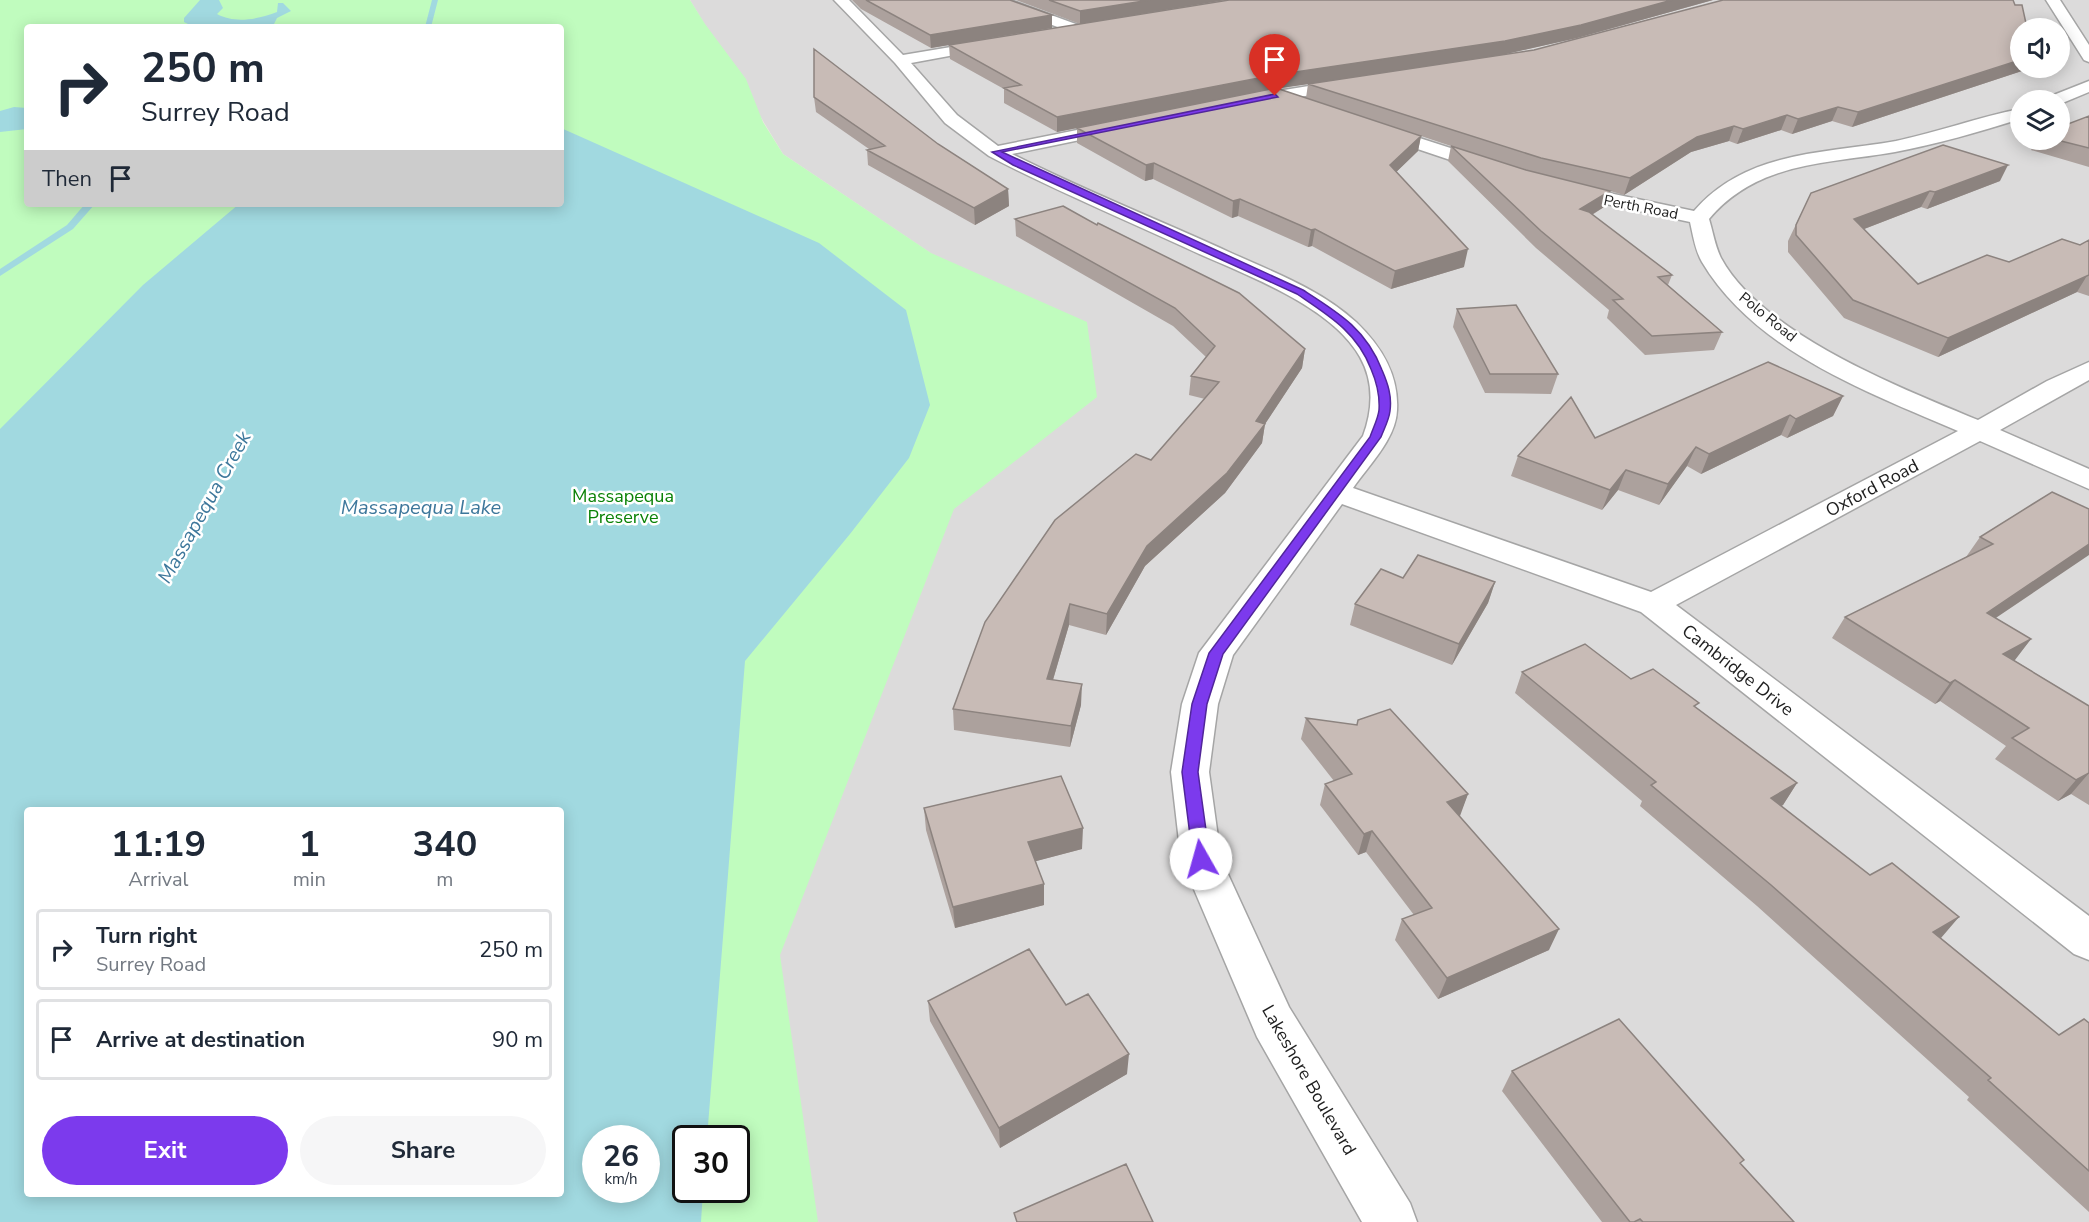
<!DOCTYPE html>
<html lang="en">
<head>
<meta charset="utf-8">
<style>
	:root { --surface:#fff; --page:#f6f6f7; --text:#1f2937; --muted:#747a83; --line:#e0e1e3; --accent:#7c3aed }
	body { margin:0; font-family:"Nunito Sans",sans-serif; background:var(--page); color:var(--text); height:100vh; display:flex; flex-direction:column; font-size:22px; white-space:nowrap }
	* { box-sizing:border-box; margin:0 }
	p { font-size:20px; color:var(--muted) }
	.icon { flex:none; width:33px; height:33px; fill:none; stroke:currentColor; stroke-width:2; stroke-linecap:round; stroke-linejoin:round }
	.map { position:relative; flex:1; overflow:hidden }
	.panel { position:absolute; left:24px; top:807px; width:540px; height:390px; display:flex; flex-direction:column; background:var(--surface); border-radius:6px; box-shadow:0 3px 15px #0003 }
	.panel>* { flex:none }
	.guide { position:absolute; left:24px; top:24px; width:540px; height:183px; border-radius:6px; box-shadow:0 3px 15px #0003; background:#fff; color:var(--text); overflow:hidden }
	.tools { position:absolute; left:2010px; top:18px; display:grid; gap:12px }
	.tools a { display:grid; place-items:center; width:60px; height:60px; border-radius:50%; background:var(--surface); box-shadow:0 3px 15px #0003; font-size:30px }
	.speed { position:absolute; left:582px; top:1125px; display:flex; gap:12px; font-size:30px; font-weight:700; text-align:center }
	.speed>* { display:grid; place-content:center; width:78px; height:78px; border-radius:50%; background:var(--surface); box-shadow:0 3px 15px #0003; line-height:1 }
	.speed small { font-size:15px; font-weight:400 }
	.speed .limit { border:3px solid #111; border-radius:9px; background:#fff; color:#111 }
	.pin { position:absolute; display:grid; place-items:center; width:51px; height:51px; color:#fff; margin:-62px -26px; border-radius:50% 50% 50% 0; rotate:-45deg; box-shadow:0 0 6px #0007 }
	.pin .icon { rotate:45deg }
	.me { position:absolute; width:66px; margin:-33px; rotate:353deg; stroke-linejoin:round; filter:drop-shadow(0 0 4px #0008) }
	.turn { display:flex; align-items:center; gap:21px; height:126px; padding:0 18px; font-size:27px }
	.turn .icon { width:78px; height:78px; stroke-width:2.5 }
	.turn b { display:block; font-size:42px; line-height:51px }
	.then { display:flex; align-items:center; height:57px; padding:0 18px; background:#0003; gap:12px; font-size:22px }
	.eta { display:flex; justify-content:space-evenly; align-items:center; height:102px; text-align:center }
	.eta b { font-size:36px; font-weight:700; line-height:42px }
	.button { display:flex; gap:12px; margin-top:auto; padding:12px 18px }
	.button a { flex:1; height:69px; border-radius:36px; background:var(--accent); color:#fff; font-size:24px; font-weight:700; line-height:69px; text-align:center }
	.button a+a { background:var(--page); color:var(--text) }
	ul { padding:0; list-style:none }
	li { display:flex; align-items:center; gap:18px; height:81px; margin:0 12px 9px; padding:0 6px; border:3px solid var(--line); border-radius:6px }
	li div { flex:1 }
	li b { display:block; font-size:22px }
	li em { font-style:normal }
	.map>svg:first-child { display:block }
	.residential { fill:#dcdbdb; fill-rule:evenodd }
	.park { fill:#c0fcbe; fill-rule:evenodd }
	.water { fill:#a1d9e0; fill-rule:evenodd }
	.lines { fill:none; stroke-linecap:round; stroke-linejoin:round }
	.stream { fill:#a1d9e0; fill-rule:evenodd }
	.minor-casing { stroke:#a5a5a5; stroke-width:3 }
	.minor { fill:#fff; fill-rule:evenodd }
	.wall { fill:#aca19d; fill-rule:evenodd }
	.shaded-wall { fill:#8c837f }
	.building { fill:#c8bbb6; stroke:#8c837f; stroke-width:1.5 }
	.route { fill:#7c3aed; stroke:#51269a; stroke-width:1.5 }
	.labels { text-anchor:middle; stroke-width:5; stroke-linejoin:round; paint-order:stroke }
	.far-street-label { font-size:15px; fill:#1e1e1e; stroke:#fff }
	.street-label { font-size:18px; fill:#1e1e1e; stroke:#fff }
	.park-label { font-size:18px; fill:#0a8206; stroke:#fff }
	.water-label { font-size:20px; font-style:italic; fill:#3d779b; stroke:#fff }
</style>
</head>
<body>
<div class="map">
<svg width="2089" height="1222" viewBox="0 0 2089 1222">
	<rect width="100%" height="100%" fill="#f0eae3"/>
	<path class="residential" d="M690,0H2089V1222H742L791,695L1026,317L783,154ZM2020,28H2060V68H2020ZM2020,100H2060V140H2020Z"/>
	<path class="park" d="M0,0H690L705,24L746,79L763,122L783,154L931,253L1087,322L1097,397L954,509L780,955L818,1222H0ZM27,27H561V204H27ZM27,810H561V1194H27ZM596,1138H646V1190H596ZM686,1138H736V1190H686Z"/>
	<path class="water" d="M200,0H219L223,8L217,14C235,24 259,19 277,12L278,3H283L291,11L277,18L274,24L280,27H183L188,24L184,22V18Z
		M14,107L27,108V129L0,132V111Z
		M561,128L819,243L906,310L930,405L909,458L850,534L745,661L707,1138H686V1190H703L701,1222H0V429L143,285L239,204H561ZM27,810H561V1194H27ZM596,1138H646V1190H596Z"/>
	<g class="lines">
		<path class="stream" d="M432,0H438L431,27H425Z
			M85,204H95L73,229L0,276V269L67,225Z"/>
		<defs>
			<path id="minor" d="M834,0H849L903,55L993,40L998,41L1000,44L998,47L911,63L957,115L998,146L1122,121L1128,122L1131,126L1128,130L1012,154C1083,190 1157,219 1229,252C1273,272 1320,289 1356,322C1381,346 1399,374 1397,410C1396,439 1369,465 1353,488L1651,592L1958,431C1867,392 1755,351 1702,262C1695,250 1693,235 1690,222L1555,193L1552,189L1555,185L1562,183L1694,211C1747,150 1824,154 1896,141C1938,132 1979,117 2020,109V119C1979,132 1937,144 1895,152C1827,164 1758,161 1709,219C1713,232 1715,246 1721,258C1762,334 1901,388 1978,420L2047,381L2089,362V380L2000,430L2089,469V489L1980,441L1676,605L2089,916V960L2074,954L1641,612L1342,504L1233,655L1218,704L1209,772L1221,859L1289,1007L1410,1203L1417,1222H1362L1257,1037L1181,859L1171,772L1182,704L1199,653L1363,436C1373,409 1374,382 1360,357C1330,303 1237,272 1184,247C1119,217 1052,189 989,156L945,123L895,63Z
				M990,0H1010L1084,27L1086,30L1084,33H1074L992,3Z
				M2046,0H2060L2089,45V62L2084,60Z
				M1352,79L1360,84L1358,87L1246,106L1238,101L1246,96Z
				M2089,81V92L2060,104V100H2049L2051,96Z
				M1376,124L1500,164L1502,168L1500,172H1486L1370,133L1367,129L1370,125Z"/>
		</defs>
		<use href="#minor" class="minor-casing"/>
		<use href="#minor" class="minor"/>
	</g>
	<path class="wall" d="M852,0H1010L1052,28L931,48L861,9Z
		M1016,0H1226L1080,24Z
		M1229,0H1713L1577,38L1505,54L2031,68L1852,127L1832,121L1792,134L1781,130L1737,144L1729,141L1691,152L1624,195L1610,191L1604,207L1592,215L1672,275L1668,285L1722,332L1714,350L1645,355L1607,318L1609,310L1536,248L1448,161L1451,146L1421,136L1418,151L1396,172L1464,267L1391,289L1312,246L1308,247L1238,216L1232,218L1153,179L1145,181L1077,143V128L1057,132L1004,103V89L950,59L949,45ZM1308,84L1306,98L1277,88Z
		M814,97L938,144L1008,189L1009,206L975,225L868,165L867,150L869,149L816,112Z
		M2089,116V167L2031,150L2037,140H2060Z
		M2000,181L1927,209L1921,207L1864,229L1918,284L2080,245L2089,240V296L2077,292L1938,357L1844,318L1788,252V241L1811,193Z
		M1015,219L1305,349L1302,368L1265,424L1262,443L1225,493L1145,566L1106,635L1069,625L1053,680L1081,705L1070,747L954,730L953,709L1151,460L1205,399L1189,395L1191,376L1206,357L1173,326L1016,236Z
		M1457,309L1558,374L1551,394L1485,393L1453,327Z
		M1843,396L1833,416L1787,438L1781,435L1701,474L1687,466L1659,505L1618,490L1602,510L1511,476L1518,456L1595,438Z
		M2052,492L1996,618L2031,639L2014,660L2089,706V805L2071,794L2058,801L1995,759L2006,746L1940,701L1935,704L1832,638L1845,617L1966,557L1980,537Z
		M1403,578L1495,582L1488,603L1452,665L1350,625L1355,604Z
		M1522,672L1631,679L1697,708L1797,783L1783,805L1781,806L2059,1035L2089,1023V1212L1967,1100L1969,1097L1757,906L1640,806L1642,801L1515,693Z
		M1306,718L1468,794L1459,816L1549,950L1438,999L1395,940L1402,919L1414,915L1366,852L1358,855L1320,805L1325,784L1334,781L1301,739Z
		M924,808L1082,849L1036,861L1044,905L955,928L926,830Z
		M928,1001L1066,1005L1127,1074L1000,1148L930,1021Z
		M1512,1071L1741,1164L1794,1222H1602L1502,1091Z"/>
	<path class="shaded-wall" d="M1150,0H1226L1080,24V11Z
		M1672,0H1713L1577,38L1502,55L1268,90L1057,132V117L1269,76Z
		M1052,15V28L931,48L930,35Z
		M2020,60V68H2031L1852,127L1858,112Z
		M1838,107L1832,121L1792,134L1798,119Z
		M1787,115L1781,130L1737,144L1743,129Z
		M1734,126L1729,141L1691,152L1624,195L1630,178L1697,137Z
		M1421,136L1418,151L1387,181L1390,165Z
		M1154,163L1153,179L1145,181L1146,165Z
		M2008,165L2000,181L1927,209L1935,192Z
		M1008,189L1009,206L975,225L974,208Z
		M1610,191L1604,207L1575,225L1580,209Z
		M1930,191L1921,207L1846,236L1854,219Z
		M1240,199L1238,216L1232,218L1233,201Z
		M1315,229L1312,246L1308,247L1311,230Z
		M1468,249L1464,267L1391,289L1395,271Z
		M2088,274L2077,292L1938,357L1948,338Z
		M1305,349L1302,368L1265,424L1262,443L1225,493L1145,566L1106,635L1107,614L1147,546L1256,421Z
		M1843,396L1833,416L1787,438L1796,419Z
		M1790,415L1781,435L1701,474L1709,454Z
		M1696,447L1687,466L1659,505L1668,484Z
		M1626,470L1618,490L1602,510L1610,490Z
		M2089,544V555L1972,634L1987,613Z
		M1495,582L1488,603L1452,665L1459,644Z
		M1070,604L1069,625L1047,700V679Z
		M2031,639L2015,660L1988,675L2003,654Z
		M1955,680L1940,701L1935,704L1950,683Z
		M1082,684L1081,705L1070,747L1071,726Z
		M2089,773L2071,794L2058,801L2076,780Z
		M1797,783L1783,805L1758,820L1771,798Z
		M1468,794L1460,816L1440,823L1447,802Z
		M1083,828L1082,849L1029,863L1028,842Z
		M1372,831L1366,852L1358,855L1364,834Z
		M1044,884V905L955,928L953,907Z
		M1959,917L1941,938L1915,953L1933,932Z
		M1559,929L1549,950L1438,999L1447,978Z
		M1129,1054L1127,1074L1000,1148L999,1128Z"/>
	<path class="building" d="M866,0H1010L1052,15L930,35Z
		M1049,0H1150L1080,11Z
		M1229,0H1672L1581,25L1505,41L1269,76L1057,117L1004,88L1021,85L949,45Z
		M1723,0H2013L2015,5H2022L2027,28H2020V60L1858,112L1838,107L1798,119L1787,115L1743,129L1734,126L1697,137L1630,178L1541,158L1308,84L1534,50Z
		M814,49L938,144L1008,189L974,208L867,150L885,146L814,97Z
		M1276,88L1421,136L1390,165L1468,249L1395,271L1315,229L1311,230L1240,199L1233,201L1154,163L1146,165L1077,128Z
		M2089,116V148L2057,140H2060V127Z
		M1943,145L2008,165L1935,192L1930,191L1854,219L1918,284L1987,255L2009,262L2062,239L2080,245L2089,240V275L1948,338L1853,300L1796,235V225L1811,193Z
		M1451,146L1526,170L1610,191L1580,209L1589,212L1672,275L1658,277L1722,332L1652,336L1613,300L1623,299L1541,231Z
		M1063,206L1097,225L1098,223L1239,293L1305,349L1256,421L1265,424L1227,473L1147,546L1107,614L1070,604L1047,679L1082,684L1071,726L953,709L985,622L1055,520L1136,454L1151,460L1219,382L1191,376L1215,346L1175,308L1015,219Z
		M1516,305L1558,374H1490L1457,309Z
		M1768,362L1843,396L1796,419L1790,415L1709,454L1696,447L1668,484L1626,470L1610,490L1518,456L1571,397L1595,438Z
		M2052,492L2089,509V544L1987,613L2031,639L2003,654L2089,706V773L2076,780L2012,738L2029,728L1955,680L1950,683L1845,617L1993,544L1980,537Z
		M1418,555L1495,582L1459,644L1355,604L1381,569L1403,578Z
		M1585,644L1631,679L1653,669L1699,703L1694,706L1797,783L1771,798L1870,875L1892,863L1959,917L1933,932L2059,1035L2084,1019L2089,1023V1171L1988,1080L1991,1078L1771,885L1651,785L1656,782L1522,672Z
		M1390,709L1468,794L1447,802L1559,929L1447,978L1402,919L1432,908L1372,831L1364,834L1325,784L1352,774L1306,718L1357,725L1358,720Z
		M1061,776L1083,828L1028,842L1044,884L953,907L924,808Z
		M1029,949L1066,1005L1088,994L1129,1054L999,1128L928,1001Z
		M1619,1019L1744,1160L1740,1163L1794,1222H1643L1640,1219L1634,1222H1630L1512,1071Z
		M1126,1164L1153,1222H1017L1014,1213Z"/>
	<path class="route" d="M1275,94L1278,97L1002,152L1303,290C1339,313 1366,329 1382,370C1388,384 1392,396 1390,411C1389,420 1384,429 1381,437L1223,654L1207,704L1198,772L1210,859L1207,864L1201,866L1195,864L1193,859L1182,772L1192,704L1209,653L1370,437C1373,428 1378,419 1379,410C1380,395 1377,383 1371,369C1357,332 1328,315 1297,294L1013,165L992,152Z"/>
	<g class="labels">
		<g class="far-street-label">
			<text transform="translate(1641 207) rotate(11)" y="5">Perth Road</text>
			<text transform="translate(1768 317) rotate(39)" y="5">Polo Road</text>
		</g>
		<g class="street-label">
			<text transform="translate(1872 488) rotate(-28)" y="6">Oxford Road</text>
			<text transform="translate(1738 670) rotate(38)" y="6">Cambridge Drive</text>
			<text transform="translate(1309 1080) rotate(60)" y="6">Lakeshore Boulevard</text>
		</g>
		<g class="park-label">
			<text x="623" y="502">Massapequa<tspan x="623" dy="21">Preserve</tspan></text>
		</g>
		<g class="water-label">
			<text transform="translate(204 507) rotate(-61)" y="7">Massapequa Creek</text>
			<text x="421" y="514">Massapequa Lake</text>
		</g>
	</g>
</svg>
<div class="tools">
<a><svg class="icon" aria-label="sound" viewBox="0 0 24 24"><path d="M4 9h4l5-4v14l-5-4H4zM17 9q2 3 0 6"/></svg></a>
<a><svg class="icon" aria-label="layers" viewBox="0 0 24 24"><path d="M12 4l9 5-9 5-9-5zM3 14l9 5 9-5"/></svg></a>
</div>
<div class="speed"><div>26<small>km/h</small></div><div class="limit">30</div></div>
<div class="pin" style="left:1275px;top:96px;background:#d93025"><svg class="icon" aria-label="arrive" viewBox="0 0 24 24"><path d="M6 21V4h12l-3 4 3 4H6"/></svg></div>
<svg class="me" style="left:1201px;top:859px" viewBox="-20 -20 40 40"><circle r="19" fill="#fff"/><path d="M0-13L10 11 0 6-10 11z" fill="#7c3aed"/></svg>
<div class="guide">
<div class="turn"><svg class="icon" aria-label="right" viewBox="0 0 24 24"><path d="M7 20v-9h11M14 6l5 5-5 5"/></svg><div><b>250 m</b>Surrey Road</div></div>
<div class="then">Then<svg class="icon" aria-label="arrive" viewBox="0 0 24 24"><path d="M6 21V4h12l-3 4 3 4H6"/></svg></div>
</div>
<section class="panel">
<div class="eta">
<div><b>11:19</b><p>Arrival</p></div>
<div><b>1</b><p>min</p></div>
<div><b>340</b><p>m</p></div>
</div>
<ul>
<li><svg class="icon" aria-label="right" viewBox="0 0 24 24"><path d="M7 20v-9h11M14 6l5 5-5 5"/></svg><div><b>Turn right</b><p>Surrey Road</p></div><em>250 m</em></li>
<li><svg class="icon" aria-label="arrive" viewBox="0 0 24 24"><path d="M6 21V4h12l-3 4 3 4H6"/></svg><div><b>Arrive at destination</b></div><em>90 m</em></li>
</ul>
<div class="button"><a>Exit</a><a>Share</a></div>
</section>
</div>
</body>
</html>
